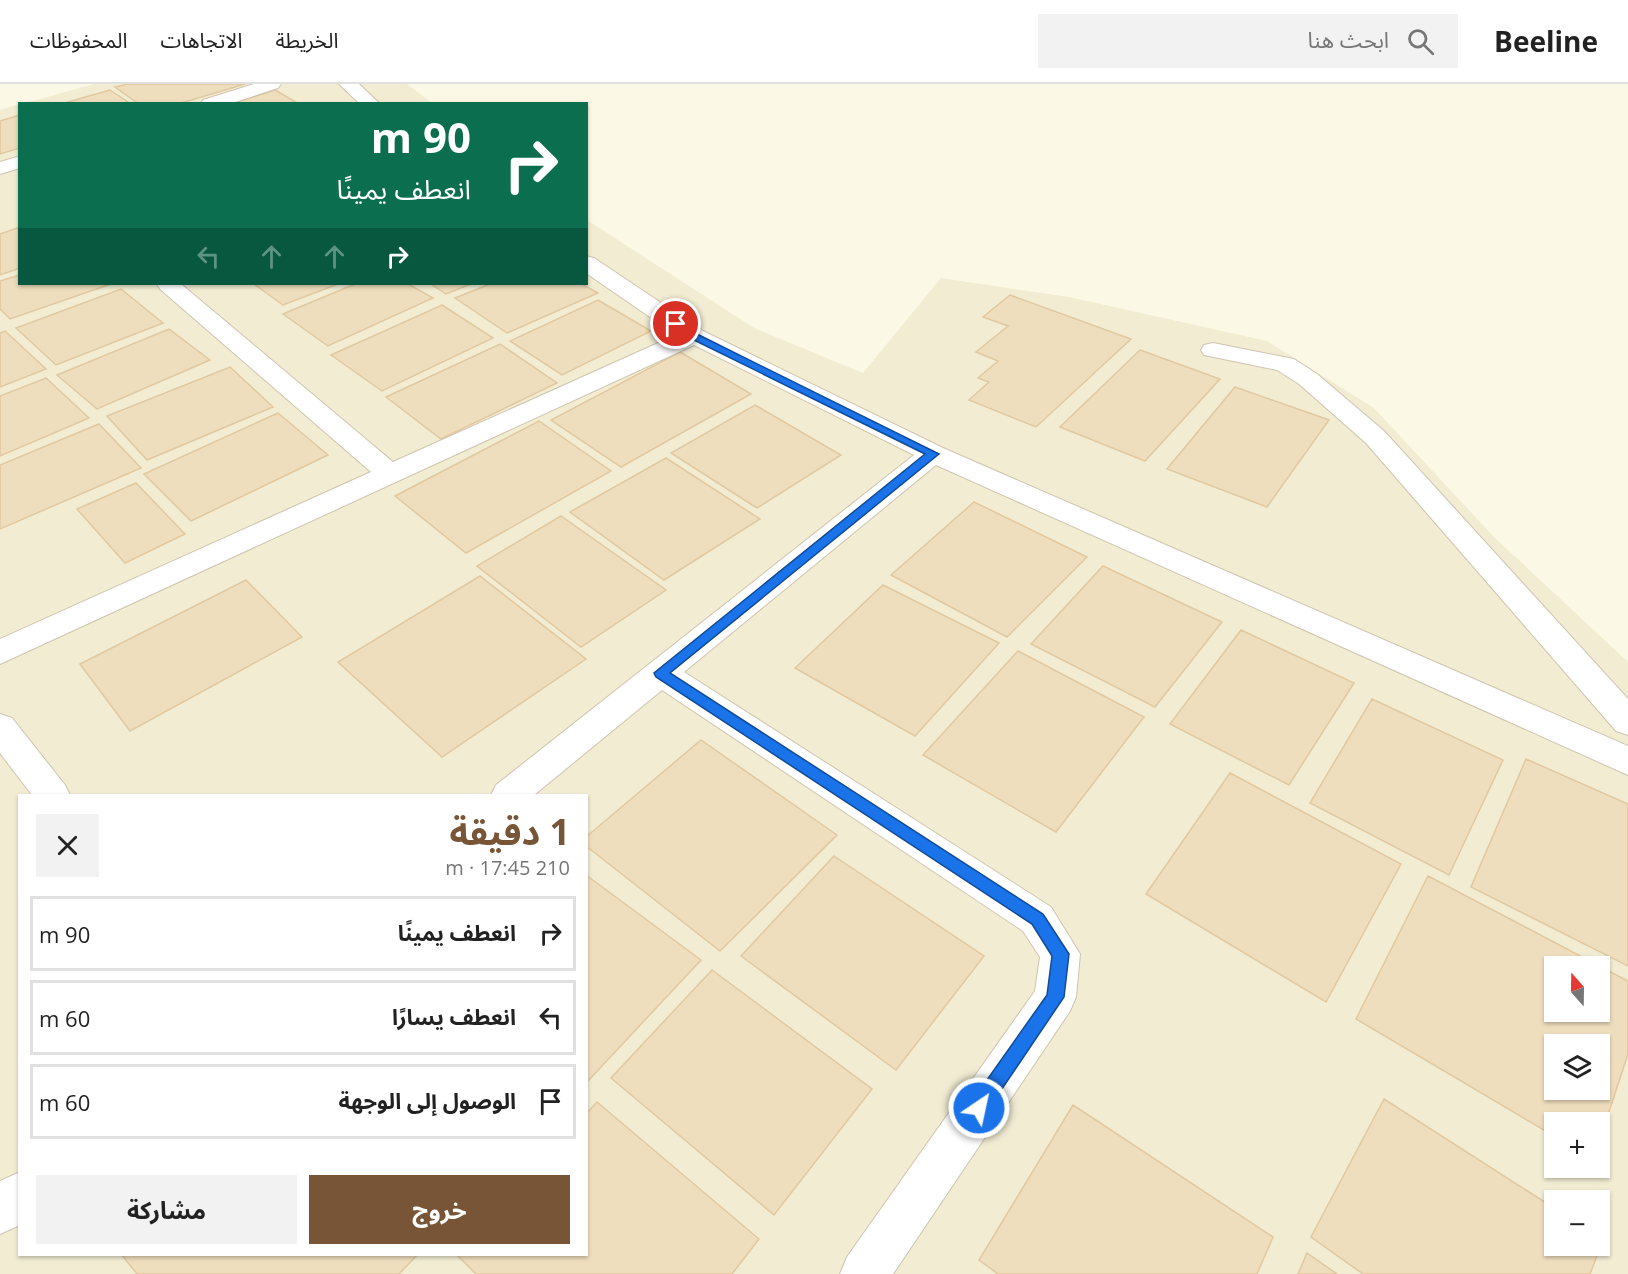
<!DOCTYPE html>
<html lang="ar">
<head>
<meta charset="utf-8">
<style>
	:root { --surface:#fff; --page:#f2f2f2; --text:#222; --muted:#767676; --line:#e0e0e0; --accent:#775536 }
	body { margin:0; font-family:"Open Sans","Noto Sans Arabic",sans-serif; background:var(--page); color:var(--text); direction:rtl; height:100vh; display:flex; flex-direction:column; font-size:22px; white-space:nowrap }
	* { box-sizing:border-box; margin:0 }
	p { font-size:20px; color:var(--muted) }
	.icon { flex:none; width:33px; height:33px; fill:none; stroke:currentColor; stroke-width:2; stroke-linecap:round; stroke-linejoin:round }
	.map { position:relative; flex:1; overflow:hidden; direction:ltr }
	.panel { position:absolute; left:18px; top:710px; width:570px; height:462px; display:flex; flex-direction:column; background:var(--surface); border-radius:0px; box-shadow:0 2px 4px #0004; direction:rtl }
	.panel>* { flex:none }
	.hud { position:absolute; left:18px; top:18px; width:570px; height:183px; border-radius:0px; box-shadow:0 2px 4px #0004; direction:rtl; background:#0b6e4f; color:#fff; overflow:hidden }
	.needle { width:39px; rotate:340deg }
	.buttons { position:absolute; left:1544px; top:872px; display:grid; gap:12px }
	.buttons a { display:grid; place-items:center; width:66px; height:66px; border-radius:0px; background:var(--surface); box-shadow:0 2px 4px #0004; font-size:30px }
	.pin { position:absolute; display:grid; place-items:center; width:51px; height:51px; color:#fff; margin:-26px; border:3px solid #fff; border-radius:50%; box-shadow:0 2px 6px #0007 }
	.me { position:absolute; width:66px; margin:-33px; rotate:34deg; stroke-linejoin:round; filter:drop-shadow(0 0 4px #0008) }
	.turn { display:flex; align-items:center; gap:21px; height:126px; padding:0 18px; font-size:27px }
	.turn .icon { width:78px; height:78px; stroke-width:2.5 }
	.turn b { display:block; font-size:42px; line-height:51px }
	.lanes { display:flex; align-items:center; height:57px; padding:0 18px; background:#0003; justify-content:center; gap:30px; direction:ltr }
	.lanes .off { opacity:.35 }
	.round { display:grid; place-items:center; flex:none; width:63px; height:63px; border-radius:0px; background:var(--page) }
	.overview { display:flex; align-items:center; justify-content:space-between; height:102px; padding:0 18px }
	h1 { font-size:36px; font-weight:700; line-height:45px; color:var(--accent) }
	.cta { display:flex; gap:12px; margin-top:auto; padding:12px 18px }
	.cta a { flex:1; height:69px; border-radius:0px; background:var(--accent); color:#fff; font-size:24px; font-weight:700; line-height:69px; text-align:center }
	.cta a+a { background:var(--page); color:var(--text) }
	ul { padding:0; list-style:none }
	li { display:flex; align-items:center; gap:18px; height:75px; margin:0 12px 9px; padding:0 6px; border:3px solid var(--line); border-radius:0px }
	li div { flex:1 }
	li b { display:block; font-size:22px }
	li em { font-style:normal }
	header { display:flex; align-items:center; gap:36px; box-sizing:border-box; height:84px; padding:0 30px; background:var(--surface); border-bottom:2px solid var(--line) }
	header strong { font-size:28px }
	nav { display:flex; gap:33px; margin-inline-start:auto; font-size:21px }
	.search { width:420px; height:54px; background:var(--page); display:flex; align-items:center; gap:15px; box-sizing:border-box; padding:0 21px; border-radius:0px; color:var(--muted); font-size:22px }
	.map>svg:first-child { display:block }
	.residential { fill:#f2ecd3; fill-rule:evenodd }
	.building { fill:#efdebe; stroke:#e1c89f; stroke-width:1.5; fill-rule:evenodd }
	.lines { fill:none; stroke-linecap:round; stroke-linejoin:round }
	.minor-casing { stroke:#cec4af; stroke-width:2 }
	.minor { fill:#fff; fill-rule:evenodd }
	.route { fill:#1a73e8; stroke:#114b97; stroke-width:1.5 }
</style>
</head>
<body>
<header>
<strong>Beeline</strong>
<div class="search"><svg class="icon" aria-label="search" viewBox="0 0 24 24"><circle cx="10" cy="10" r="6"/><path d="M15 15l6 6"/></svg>ابحث هنا</div>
<nav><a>الخريطة</a><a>الاتجاهات</a><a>المحفوظات</a></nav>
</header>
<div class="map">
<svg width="1628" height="1190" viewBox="0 0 1628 1190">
	<rect width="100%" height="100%" fill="#fbf8e5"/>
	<path class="residential" d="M94,0H407L432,19L22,20Z
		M19,20L20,200H586L587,136L754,244L863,289L941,194L1069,213L1267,257L1374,324L1494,453L1628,578V1190H0V26ZM20,711H586V1170H20ZM1554,882H1599V927H1554ZM1554,960H1599V1005H1554ZM1554,1038H1599V1083H1554ZM1554,1116H1599V1161H1554Z"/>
	<path class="building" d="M128,0H245L178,20H139L115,3Z
		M110,6L131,20H61Z
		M275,6L299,20H230Z
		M20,31V64L0,70V37Z
		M20,143V184L0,191V150Z
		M20,191V200H111L10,235L0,225V197Z
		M254,200H338L283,221Z
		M355,200H408L433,214L328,262L283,230Z
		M431,200H471L446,210Z
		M490,200H582L598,209L507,249L455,214Z
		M121,205L163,239L56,281L16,244Z
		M1010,211L1131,255L1036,343L969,316L989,298L978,294L998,277L976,268L1008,242L983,233Z
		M598,216L651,247L562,291L510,257Z
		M442,221L493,254L382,307L331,271Z
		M169,245L210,276L97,325L57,291Z
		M5,247L46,285L0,303V249Z
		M500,260L557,299L441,355L386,313Z
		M1140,266L1220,295L1145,377L1060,343Z
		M680,268L751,310L621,383L551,336Z
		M230,283L273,323L147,376L107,332Z
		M46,294L89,334L0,372V312Z
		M1235,303L1329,336L1267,423L1167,385Z
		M755,321L841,371L757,424L671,369Z
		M278,329L328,371L191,437L144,390Z
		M539,337L611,387L466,469L395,412Z
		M99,340L141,384L0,445V381Z
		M666,374L760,435L664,496L570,428Z
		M136,399L185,450L125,479L77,425Z
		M974,418L1087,473L1007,553L891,491Z
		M561,432L666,506L581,563L477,482Z
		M1103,482L1222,538L1155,623L1031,560Z
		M480,492L586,575L442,673L338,578Z
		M246,496L302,553L130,647L80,580Z
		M883,501L999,559L915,652L795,584Z
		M1241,546L1354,599L1289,701L1170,640Z
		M1018,567L1144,633L1056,748L923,671Z
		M1372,615L1503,676L1449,791L1310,719Z
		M701,656L837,751L720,867L586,762V753Z
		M1526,675L1628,720V882L1471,803Z
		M1230,689L1401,780L1326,918L1146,810Z
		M834,772L984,872L896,986L741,872Z
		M586,791L701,876L586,999Z
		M1428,792L1628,897V970L1599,1058V1038H1554V1052L1356,935ZM1554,882H1599V927H1554ZM1554,960H1599V1005H1554Z
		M712,886L872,1005L774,1131L611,994Z
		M1384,1015L1554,1124V1161H1599V1154L1603,1156L1590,1190H1363L1311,1153Z
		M597,1018L759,1155L732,1190H476L456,1170H586V1030Z
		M1073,1021L1273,1153L1257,1190H998L979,1176Z
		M1307,1169L1337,1190H1298Z
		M121,1170H418L399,1190H137Z"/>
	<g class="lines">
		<defs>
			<path id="minor" d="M254,0H281L278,4L229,20H200L203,16Z
				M339,0H359L380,20H360Z
				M20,72V84L0,90V78Z
				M586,172L594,174L703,247L943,364L1628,662V691L936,381L684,588L1051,823L1080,870L1076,913L1070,927L893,1190H840L847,1173L1035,907L1040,873L1023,847L662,606L534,711H491L496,701L914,371L694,261L0,580V555L371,388L160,205L157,200H181L393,378L676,251L586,189Z
				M1213,259L1294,275L1317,290L1384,347L1628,615V651L1616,647L1366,359L1299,300L1277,286L1204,271L1201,266L1204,261Z
				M0,630L12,634L65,701L70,711H32L0,669Z
				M20,1088V1141L0,1150V1097Z"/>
		</defs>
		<use href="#minor" class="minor-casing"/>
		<use href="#minor" class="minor"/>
	</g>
	<path class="route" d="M673,238H680L697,250L939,370L670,589L1043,830L1069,870L1064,913L985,1030L979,1033L972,1030L970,1024L972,1017L1047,911L1052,872L1032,840L656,593L654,589L925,370L690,254L673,242Z"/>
</svg>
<div class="buttons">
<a><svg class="needle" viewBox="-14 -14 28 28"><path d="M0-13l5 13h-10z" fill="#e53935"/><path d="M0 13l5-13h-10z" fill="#767676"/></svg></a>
<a><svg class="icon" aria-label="layers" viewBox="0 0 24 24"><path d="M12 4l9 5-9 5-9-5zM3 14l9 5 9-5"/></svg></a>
<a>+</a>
<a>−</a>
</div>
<div class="pin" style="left:676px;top:240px;background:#d93025"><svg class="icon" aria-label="arrive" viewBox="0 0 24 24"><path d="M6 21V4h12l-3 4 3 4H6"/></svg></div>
<svg class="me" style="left:979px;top:1024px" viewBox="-20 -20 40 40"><circle r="17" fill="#1a73e8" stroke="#fff" stroke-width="3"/><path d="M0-11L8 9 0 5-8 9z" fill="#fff"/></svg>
<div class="hud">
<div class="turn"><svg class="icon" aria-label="right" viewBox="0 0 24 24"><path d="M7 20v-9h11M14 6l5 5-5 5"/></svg><div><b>90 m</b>انعطف يمينًا</div></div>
<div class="lanes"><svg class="icon off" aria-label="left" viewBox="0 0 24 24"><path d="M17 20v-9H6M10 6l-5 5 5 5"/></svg><svg class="icon off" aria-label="ahead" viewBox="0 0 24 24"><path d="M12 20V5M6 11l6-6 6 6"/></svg><svg class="icon off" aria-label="ahead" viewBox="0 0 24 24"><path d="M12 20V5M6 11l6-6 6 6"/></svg><svg class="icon" aria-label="right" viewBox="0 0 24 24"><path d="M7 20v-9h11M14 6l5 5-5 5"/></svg></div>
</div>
<section class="panel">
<div class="overview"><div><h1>1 دقيقة</h1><p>210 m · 17:45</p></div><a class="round"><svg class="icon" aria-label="close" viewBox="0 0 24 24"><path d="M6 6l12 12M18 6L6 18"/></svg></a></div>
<ul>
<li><svg class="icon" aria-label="right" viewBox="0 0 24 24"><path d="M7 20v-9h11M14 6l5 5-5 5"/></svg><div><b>انعطف يمينًا</b></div><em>90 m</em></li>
<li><svg class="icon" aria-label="left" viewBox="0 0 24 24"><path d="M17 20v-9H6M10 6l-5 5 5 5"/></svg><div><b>انعطف يسارًا</b></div><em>60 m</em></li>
<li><svg class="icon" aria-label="arrive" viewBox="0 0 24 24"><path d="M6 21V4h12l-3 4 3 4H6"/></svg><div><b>الوصول إلى الوجهة</b></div><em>60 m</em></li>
</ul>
<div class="cta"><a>خروج</a><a>مشاركة</a></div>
</section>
</div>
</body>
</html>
